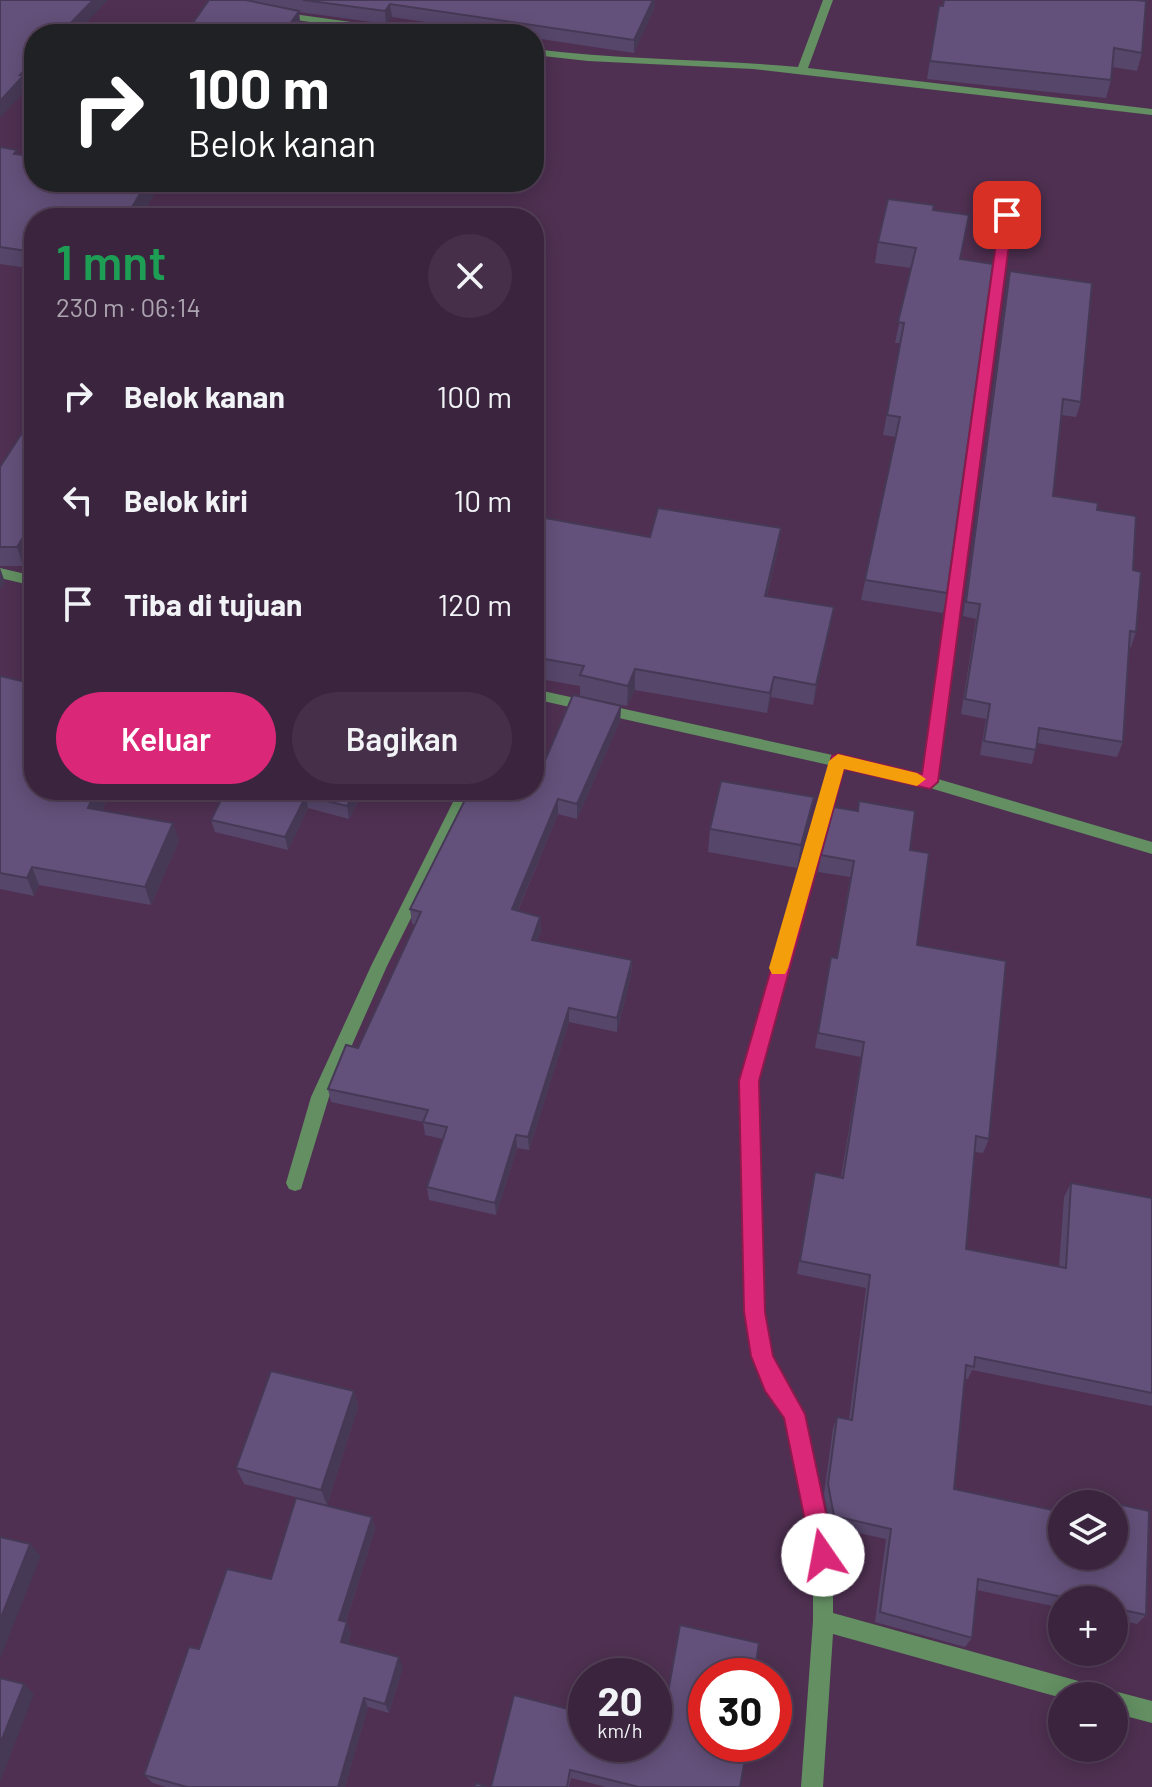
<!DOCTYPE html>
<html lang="id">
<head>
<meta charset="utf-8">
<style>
	:root { --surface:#3b243e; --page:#463049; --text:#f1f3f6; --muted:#aca4b0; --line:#544158; --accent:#db2777 }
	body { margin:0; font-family:Barlow,sans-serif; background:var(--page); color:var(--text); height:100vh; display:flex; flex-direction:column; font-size:30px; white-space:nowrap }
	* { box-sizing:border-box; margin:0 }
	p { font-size:26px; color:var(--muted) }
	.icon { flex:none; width:44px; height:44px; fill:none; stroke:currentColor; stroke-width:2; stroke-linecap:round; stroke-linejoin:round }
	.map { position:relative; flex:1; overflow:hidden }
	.sheet { position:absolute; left:24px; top:208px; width:520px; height:592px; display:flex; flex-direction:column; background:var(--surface); border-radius:32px; box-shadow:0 4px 20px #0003,0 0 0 2px var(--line) }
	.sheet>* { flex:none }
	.top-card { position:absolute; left:24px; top:24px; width:520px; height:168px; border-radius:32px; box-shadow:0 4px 20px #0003,0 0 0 2px var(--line); background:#202124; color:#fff; overflow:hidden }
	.fabs { position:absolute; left:1048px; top:1490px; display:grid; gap:16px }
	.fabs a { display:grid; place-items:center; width:80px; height:80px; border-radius:50%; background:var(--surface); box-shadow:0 4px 20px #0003,0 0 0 2px var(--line); font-size:40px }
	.speed { position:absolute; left:568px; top:1658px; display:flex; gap:16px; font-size:40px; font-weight:700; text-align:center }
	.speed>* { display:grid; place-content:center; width:104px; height:104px; border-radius:50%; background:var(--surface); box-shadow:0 4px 20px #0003,0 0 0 2px var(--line); line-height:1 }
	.speed small { font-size:20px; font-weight:400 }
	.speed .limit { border:12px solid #d22; background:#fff; color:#111 }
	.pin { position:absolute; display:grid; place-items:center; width:68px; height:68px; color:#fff; margin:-34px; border-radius:16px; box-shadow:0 4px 12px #0006 }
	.me { position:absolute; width:88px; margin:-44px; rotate:348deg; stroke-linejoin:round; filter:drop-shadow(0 0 6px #0008) }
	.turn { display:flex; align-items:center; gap:28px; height:168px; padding:0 32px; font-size:36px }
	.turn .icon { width:104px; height:104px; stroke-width:2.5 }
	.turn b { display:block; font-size:56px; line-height:68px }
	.round { display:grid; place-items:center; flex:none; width:84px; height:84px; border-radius:42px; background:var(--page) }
	.overview { display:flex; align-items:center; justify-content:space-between; height:136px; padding:0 32px }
	h1 { font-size:48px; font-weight:600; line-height:60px; color:#1e9e55 }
	.action { display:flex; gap:16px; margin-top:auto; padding:16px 32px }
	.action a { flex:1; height:92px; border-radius:48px; background:var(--accent); color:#fff; font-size:32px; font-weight:600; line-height:92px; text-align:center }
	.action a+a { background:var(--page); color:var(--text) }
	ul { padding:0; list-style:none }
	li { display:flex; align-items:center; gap:24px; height:104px; padding:0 32px }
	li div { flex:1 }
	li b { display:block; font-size:30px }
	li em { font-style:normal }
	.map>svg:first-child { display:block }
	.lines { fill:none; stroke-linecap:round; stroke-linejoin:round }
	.street { fill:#638f62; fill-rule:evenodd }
	.wall { fill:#56466a }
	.shaded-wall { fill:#463956 }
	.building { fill:#64517b; stroke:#463956; stroke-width:2 }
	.route { fill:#db2777; stroke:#8e194d; stroke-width:2 }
	.slow { fill:#f59e0b }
</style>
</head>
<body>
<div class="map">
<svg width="1152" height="1787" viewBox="0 0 1152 1787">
	<rect width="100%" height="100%" fill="#4f3052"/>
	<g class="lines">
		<path class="street" d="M823,0H833L808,68L1152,109V115L753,69L588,61L534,55V49C621,60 710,59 798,67Z
			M279,12L416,31L421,34H394L275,17V13Z
			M1007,212L1013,215L938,779L1152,842V854L930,788L843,769L758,1081L763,1312L772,1356L780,1377L804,1414L833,1555V1613L1093,1685L1101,1688L1104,1696L1062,1698L833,1634L823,1787H801L813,1621V1555L785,1418L766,1390L752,1356L745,1312L740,1081L829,765L534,699V689L923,775L1001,215Z
			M0,568L34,576V586L0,578Z
			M459,790H475L387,966L329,1097L301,1189L295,1191L289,1189L286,1183L311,1097L371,966Z
			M1114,1691L1152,1701V1723L1114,1713V1696H1106Z"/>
	</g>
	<path class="wall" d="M209,0H655L654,9L634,53L534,38V34H505L392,17L386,24L299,12L300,24Z
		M939,6L1142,53L1137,71L1112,67L1111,80L1106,98L927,79Z
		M0,147L18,154L156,191L140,218H34V269L0,264Z
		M933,210L960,259L947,593L943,613L861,600L896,437L883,435L900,343H895L911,268L875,263L878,242Z
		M1010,271L1081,402L1076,417L1061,415L1053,496L1097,510L1133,570L1136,632L1131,647H1129L1123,742L1117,757L1037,743L1032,764L980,755L986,719L961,714L976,619L963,616L1007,286Z
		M34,432V549L23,566H0V467Z
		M534,516L650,537L781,528L778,549L767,596L834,607L813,705L771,697L767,713L635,690L627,706L580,696V686L534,678Z
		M0,676L111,790L102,810L179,841L151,905L39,885L34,896L0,889Z
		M621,706L620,721L577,819L558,814L518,911L540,917L541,932L537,941L632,960L631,975L617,1032L569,1022L529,1150L517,1148L496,1215L429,1200L427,1187L443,1139L425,1135L423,1122L331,1102L328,1089L358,1048L416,925L412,924L410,909L544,763Z
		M226,790H364L349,819L308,808L288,850L215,832L211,820Z
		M859,801L915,811L910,850L929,853L917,945L1006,961L989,1139L983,1153L975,1152L966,1249L1059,1267L1064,1197L1071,1183L1152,1198V1406L972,1370L968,1379L965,1378L954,1489L1062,1512V1556H1114V1504H1077L1082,1496L1149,1511L1146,1615L1137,1624L1114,1619V1600H1062V1608L977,1590L972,1638L965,1647L875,1622L886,1539L830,1527L824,1494L833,1428L837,1417L849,1419L866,1288L797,1274L815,1172L841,1177L861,1057L815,1048L831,957L837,958L850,877L818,872L821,855L834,807L857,811Z
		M810,820L797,868L708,852L710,829Z
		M354,1391L358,1407L327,1505L244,1484L236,1468Z
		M372,1517L375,1529L346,1622L351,1633L348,1643L403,1667L389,1713L368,1707L345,1787H166L153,1783L144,1775L199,1649L271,1579Z
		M706,1676L740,1787H606L571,1778L569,1787H491L568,1709L663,1721Z"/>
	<path class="shaded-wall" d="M93,0H108L75,34H60Z
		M653,0H655L654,9L634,53V40Z
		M390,4L392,17L386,24L385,11Z
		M299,11L300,24L294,34H283Z
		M34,60V77L26,85L27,89L0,118V101L20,75Z
		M147,182H154L156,191L140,218H129L128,214Z
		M33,520L34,549L23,566L17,547Z
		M781,528L778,549L762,616L765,596Z
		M0,568L5,582L0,590Z
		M834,607L830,628L813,705L816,685Z
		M635,669V690L627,706L628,686Z
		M774,677L771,697L767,713L770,693Z
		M621,706L620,721L577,819V804Z
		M96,790H111L95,826L88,808Z
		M356,790H364L349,819L347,806Z
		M306,796L308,808L288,850L285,837Z
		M814,797L810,820L797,868L801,845Z
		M558,799V814L512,924V909Z
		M173,823L179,841L151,905L145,887Z
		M32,867L39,885L34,896L27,878Z
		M540,917L541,932L532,954V940Z
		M632,960L631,975L617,1032V1018Z
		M569,1008V1022L529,1150L528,1137Z
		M516,1135L517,1148L496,1215L495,1203Z
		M354,1391L358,1407L327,1505L321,1490Z
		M372,1517L375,1529L343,1631L339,1620Z
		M30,1544L41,1556L0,1659V1620Z
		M347,1622L351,1633L346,1652L341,1642Z
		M399,1657L403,1667L389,1713L385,1704Z
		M24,1684L34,1694L0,1782V1744Z
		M364,1698L368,1707L345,1787H338Z"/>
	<path class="building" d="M0,0H93L60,34H34V60L20,75H24L0,101Z
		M209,0H246L299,11L283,34H185Z
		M303,0H653L634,40L390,4L385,11Z
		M944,0H1135L1146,1L1142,53L1114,48L1111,80L930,61L939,6H943Z
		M0,147L17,150L14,154L34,156V182H147L128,214L111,212L107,218H34V252L0,247Z
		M888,199L934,205L933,210L969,215L960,259L993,264L947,593L865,580L900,417L887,415L904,323L898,322L916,248L878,242Z
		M1010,271L1092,283L1081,402L1063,399L1053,496L1098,503L1097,510L1136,516L1133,570L1141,572L1136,632L1130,631L1123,742L1039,728L1036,750L984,741L990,704L965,699L980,604L966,602Z
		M24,430L34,432V520L17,547H0V467Z
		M658,508L781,528L765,596L834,607L816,685L774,677L770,693L635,669L628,686L580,675L584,666L534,657V516L650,537Z
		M0,676L34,684V790H96L88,808L173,823L145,887L32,867L27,878L0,873Z
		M573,695L621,706L577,804L558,799L512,909L540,917L532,940L632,960L617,1018L569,1008L528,1137L516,1135L495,1203L427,1187L447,1127L423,1122L428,1110L328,1089L346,1045L358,1048L421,912L410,909L470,790H534V761L544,763Z
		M721,781L814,797L801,845L710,829Z
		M226,790H356L347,806L306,796L285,837L211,820Z
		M859,801L915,811L910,850L929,853L917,945L1006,961L989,1139L976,1136L966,1249L1066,1268L1071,1183L1152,1198V1393L975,1357L974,1367L966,1365L954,1489L1062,1512V1556H1114V1504H1082V1496L1149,1511L1146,1615L1114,1608V1600H1076L978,1579L972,1638L880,1612L891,1529L834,1516L828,1484L837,1417L852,1420L870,1275L800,1261L815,1172L843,1178L864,1042L818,1033L831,957L837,958L854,861L821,855L834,807L858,811Z
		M271,1371L354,1391L321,1490L236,1468Z
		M296,1498L372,1517L339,1620L347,1622L341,1642L399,1657L385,1704L364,1698L338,1787H187L144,1775L189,1647L199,1649L227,1569L271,1579Z
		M0,1537L30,1544L0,1620Z
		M680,1625L759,1643L754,1676H706V1744H744L743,1747L747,1748L740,1787H639L570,1770L567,1787H491L514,1695L568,1709L571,1697L586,1700V1744H654V1718L663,1721Z
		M0,1678L24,1684L0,1744Z
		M476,1783L487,1787H475Z"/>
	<path class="route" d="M1007,211L1013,215L938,782L930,789L844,769L759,1081L765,1312L773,1356L805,1414L835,1555L831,1563L823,1567L815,1563L812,1555L784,1418L765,1391L751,1356L744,1312L739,1081L832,756L838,754L922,774L1000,215Z"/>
	<path class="slow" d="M838,754L917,773L926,779L917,786L844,769L788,968L785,974H772L769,968L829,761Z"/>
</svg>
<div class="fabs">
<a><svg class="icon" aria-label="layers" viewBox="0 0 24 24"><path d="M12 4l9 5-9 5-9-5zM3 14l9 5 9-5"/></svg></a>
<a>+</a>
<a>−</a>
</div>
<div class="speed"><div>20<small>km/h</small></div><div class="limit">30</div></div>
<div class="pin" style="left:1007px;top:215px;background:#d93025"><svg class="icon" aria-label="arrive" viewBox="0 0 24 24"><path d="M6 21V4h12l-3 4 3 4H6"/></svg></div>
<svg class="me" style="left:823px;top:1555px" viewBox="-20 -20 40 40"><circle r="19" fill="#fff"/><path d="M0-13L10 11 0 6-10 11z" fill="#db2777"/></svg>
<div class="top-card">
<div class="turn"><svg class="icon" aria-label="right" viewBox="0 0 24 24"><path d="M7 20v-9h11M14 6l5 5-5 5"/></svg><div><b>100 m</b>Belok kanan</div></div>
</div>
<section class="sheet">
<div class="overview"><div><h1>1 mnt</h1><p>230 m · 06:14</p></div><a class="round"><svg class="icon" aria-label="close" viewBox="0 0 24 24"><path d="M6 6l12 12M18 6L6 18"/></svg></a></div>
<ul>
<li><svg class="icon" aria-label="right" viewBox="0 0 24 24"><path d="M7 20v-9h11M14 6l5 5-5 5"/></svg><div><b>Belok kanan</b></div><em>100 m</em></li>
<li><svg class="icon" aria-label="left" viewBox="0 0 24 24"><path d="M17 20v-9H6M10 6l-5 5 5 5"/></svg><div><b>Belok kiri</b></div><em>10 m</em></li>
<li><svg class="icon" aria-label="arrive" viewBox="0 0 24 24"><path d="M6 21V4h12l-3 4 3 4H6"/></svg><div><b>Tiba di tujuan</b></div><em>120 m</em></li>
</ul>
<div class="action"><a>Keluar</a><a>Bagikan</a></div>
</section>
</div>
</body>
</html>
